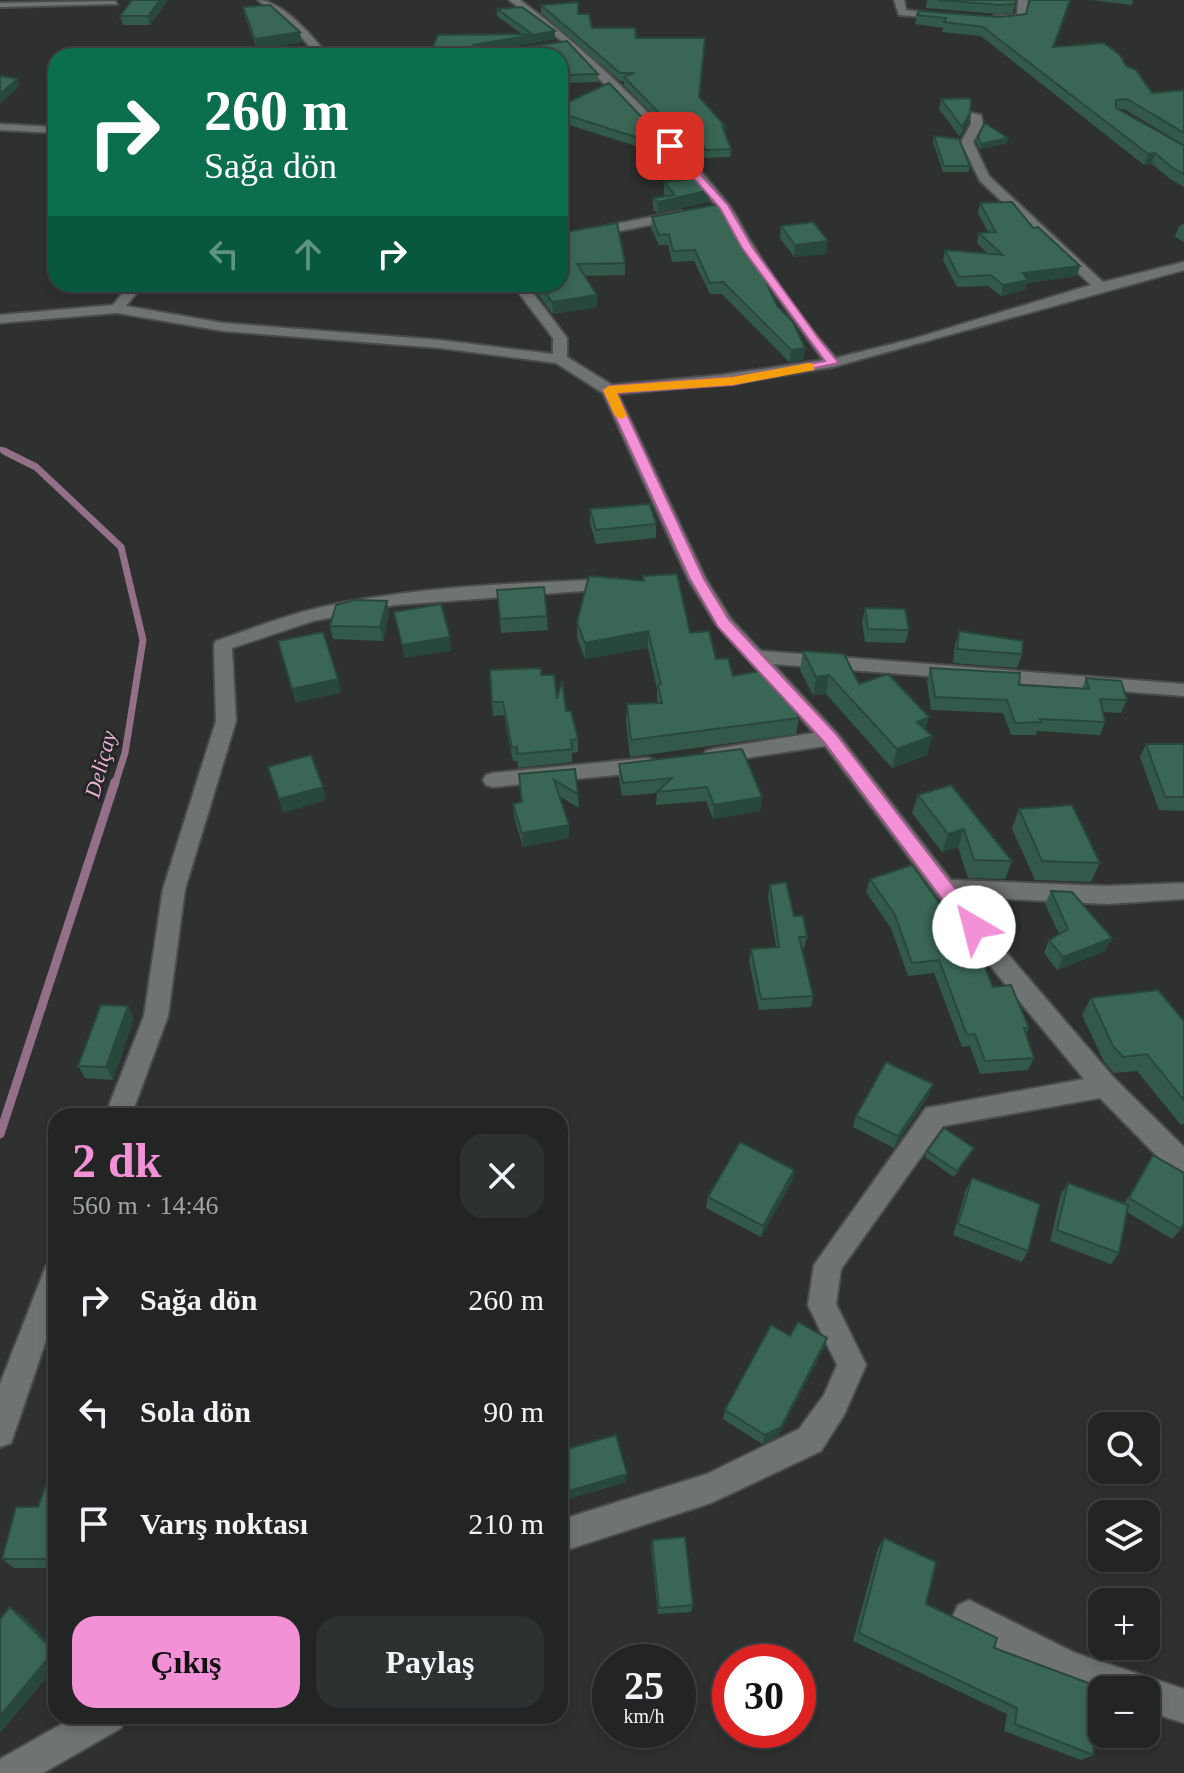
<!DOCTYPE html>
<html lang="tr">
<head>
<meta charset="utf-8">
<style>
	:root { --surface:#222524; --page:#2e3131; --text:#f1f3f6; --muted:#a2a5a6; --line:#3f4241; --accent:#f391d6 }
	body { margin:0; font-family:Georgia,serif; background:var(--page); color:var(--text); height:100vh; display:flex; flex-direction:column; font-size:30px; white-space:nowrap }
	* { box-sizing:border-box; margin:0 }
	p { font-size:26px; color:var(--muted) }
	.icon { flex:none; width:44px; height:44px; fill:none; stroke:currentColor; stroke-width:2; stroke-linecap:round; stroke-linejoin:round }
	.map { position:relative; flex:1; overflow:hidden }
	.sheet { position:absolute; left:48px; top:1108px; width:520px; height:616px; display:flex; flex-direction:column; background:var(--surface); border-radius:24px; box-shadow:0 4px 12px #0003,0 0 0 2px var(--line) }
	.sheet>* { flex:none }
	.guide { position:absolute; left:48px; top:48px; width:520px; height:244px; border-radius:24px; box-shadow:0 4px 12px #0003,0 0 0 2px var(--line); background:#0b6e4f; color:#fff; overflow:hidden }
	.controls { position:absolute; left:1088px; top:1412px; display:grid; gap:16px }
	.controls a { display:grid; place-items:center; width:72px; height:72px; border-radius:16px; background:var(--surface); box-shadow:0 4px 12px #0003,0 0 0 2px var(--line); font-size:40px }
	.speed { position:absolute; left:592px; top:1644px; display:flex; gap:16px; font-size:40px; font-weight:700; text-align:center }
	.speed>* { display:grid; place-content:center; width:104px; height:104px; border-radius:50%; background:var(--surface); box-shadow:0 4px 12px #0003,0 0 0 2px var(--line); line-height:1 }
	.speed small { font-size:20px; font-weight:400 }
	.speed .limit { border:12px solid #d22; background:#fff; color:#111 }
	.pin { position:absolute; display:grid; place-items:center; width:68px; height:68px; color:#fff; margin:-34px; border-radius:16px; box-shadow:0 4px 12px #0006 }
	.me { position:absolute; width:88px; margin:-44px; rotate:323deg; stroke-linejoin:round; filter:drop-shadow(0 0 6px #0008) }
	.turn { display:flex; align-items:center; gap:28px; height:168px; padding:0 24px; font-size:36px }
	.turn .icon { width:104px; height:104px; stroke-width:2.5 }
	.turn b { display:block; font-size:56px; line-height:68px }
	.lanes { display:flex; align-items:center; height:76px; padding:0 24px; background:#0003; justify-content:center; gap:40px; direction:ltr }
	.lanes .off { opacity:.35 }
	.round { display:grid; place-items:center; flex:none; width:84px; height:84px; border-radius:24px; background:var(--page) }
	.overview { display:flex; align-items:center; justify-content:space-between; height:136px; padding:0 24px }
	h1 { font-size:48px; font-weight:700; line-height:60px; color:var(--accent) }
	.primary-button { display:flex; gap:16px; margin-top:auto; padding:16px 24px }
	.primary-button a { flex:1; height:92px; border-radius:24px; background:var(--accent); color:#111; font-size:32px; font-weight:700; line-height:92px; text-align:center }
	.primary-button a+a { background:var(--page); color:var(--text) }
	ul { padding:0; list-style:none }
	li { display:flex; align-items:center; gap:24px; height:112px; padding:0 24px }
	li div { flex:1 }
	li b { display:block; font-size:30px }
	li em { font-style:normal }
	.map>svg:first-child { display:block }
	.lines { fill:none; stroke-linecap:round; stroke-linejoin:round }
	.stream-far2 { stroke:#946f88; stroke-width:5 }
	.stream-far1 { stroke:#946f88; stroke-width:7 }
	.stream { stroke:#946f88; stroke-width:9 }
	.service-casing { stroke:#4a4d4c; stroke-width:4 }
	.minor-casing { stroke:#4a4d4c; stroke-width:4 }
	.service { fill:#6f7371; fill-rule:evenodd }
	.minor { fill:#6f7371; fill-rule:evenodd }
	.wall { fill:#325949 }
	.shaded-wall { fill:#29483c }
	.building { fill:#3a6755; stroke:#29483c; stroke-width:2 }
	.route { fill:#f391d6; stroke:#9e5e8b; stroke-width:2 }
	.slow { fill:#f59e0b }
	.labels { text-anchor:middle; stroke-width:6; stroke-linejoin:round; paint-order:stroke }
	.water-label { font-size:22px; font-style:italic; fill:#ecafd8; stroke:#242726 }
</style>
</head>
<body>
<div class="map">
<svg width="1184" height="1773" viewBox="0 0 1184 1773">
	<rect width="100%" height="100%" fill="#2e3130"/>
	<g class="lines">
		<path class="stream-far2" d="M0,449L8,453"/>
		<path class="stream-far1" d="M4,451L36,467L121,547L143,640L125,753L115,784"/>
		<path class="stream" d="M0,1134L115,782"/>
		<defs>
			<path id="service" d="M115,1L117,4L0,7V3Z"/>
			<path id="minor" d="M258,0C282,0 314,38 329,56H318L294,29Z
				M509,0H520C596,57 668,128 728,204C738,216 744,232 753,245C777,284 805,324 836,358L916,338L1091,285L980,181L961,142L971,124V113L981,115L983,124L973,142L989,176L1103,282L1184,262V270L833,367L749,381L618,394L706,579L731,619L761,651L1184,684V696L773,664L837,733L951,880L1107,886L1184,883V899L1107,904L964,897L1012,959L1114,1078L1184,1147V1173L1160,1159L1100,1098L943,1126L841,1269L836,1304L866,1365L844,1415L821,1451L711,1503L560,1552V1520L707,1474L799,1429L824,1395L837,1365L808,1305L814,1265L926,1108L1084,1079L996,973L825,746L713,763L706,761L703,756L706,751L713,749L814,733L715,623L688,579L603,393L556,363L440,348L223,331L117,313L0,323V315L113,305L130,284H144L126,306L223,323L440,340L553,354V338L512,284H526L567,338V357L612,385L721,375L823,360L742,248L719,209L628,105L578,60L567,45Z
				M894,0H904L906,10L953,16L948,19L899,15Z
				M1018,0H1028L1024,20L991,21L994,16L1017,15Z
				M0,124L56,127V133L0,130Z
				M681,211L687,215L685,218L560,243V235Z
				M616,579L625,584L622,588L395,605L313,621L232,648L236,721L185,889L168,1016L131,1116H105L144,1016L163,889L216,721L214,645L216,641C251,629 286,615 322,607C419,586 518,583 616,579Z
				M647,758L654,760L657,765L654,770L647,772L493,787L486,785L483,780L486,775L493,773Z
				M56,1262V1311L11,1443L0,1447V1384L46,1266Z
				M969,1600L1075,1653L1184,1689V1723L1146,1711V1690H1102V1695L1056,1679L958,1627L953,1616L958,1605Z
				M76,1716H126L121,1728L43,1773H0V1759Z"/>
		</defs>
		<use href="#service" class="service-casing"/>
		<use href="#minor" class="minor-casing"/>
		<use href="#service" class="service"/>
		<use href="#minor" class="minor"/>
	</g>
	<path class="wall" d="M132,0H168L150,25H123L120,16Z
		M927,0H1016L1013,13L998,14L926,8Z
		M1030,0H1071L1054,47L1126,66L1152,93L1184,90V145L1124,109L1119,110L1184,146V187L1170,179L1152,164L1144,165L981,36L942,32L943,28L915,24L917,15L1000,17L1026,14Z
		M1091,0H1133L1132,5Z
		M541,5L578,14L592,28L636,38L699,98L725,126L724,132L731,149L730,157L705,158L698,139L680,142L624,85V81H620L541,13Z
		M243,7L300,32L301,42L257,49L245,17Z
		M497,9L555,39L487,51H500L567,41L598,74V82L560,83V56H430V54L522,34L497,16Z
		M941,99L970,113L968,123L960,137L939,109Z
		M560,106L661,137L660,146L645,149L560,122Z
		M934,136L970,166L968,172H943L933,142Z
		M978,136L1007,143L980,149L976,142Z
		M664,182L710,190L709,202L657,213L653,209V198L666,196L664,194Z
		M980,203L1033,228L1077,276L1027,283L1025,290L1001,296L988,286L957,287L943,260L945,250L988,254L977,243L979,233L988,232L978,213Z
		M652,217L777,306L805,348L803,360L789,362L722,294H710L694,261L672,262L668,245H659L651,228Z
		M1184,224V242L1175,237L1179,226Z
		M781,226L826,254L794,257L780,238Z
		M560,233L625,263V275L585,276L597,307L553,314L530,284H560Z
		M590,509L656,524V538L596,544L590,523Z
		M643,576L690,633L733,676L799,718L796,734L630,757L626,721L627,704L657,703V689L648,648L585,659L577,638V622L642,581Z
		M497,590L547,616L548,630L501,633Z
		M387,601L389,615L383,641L333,639L330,626Z
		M865,608L909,630L905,643L865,642L862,622Z
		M959,631L1022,654L1017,668L953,663L955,644Z
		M803,651L859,684L926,730L927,755L892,768L826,694L813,695L800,670Z
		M930,668L1019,685L1082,688L1086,678L1127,700L1121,713L1103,712L1105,722L1100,735L1037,731L1036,735H1011L1003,713L931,710L927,681Z
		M541,675L566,711L578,739V752L572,753V762L518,768L517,761H513L504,715L493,716L492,702Z
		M1146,744H1184V811L1159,810L1140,757Z
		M619,764L762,797L760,811L713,819L706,801L656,805L657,793L622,796L619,778Z
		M575,769L578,794L579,808L559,796L569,838L523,847L514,817L513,804L521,802L519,774Z
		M918,795L1012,861L1005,879L968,878L958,847L942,852L912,813Z
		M1019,809L1100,863L1091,882L1035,880L1012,829Z
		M870,879L993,987L1029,1028L1026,1035L1034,1058L1028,1070L980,1074L970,1046L962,1047L934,973L908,976L891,928L866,892Z
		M770,885L807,937L804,948H802L813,996L811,1007L759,1010L749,961L751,949L776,947L768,897Z
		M1051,891L1112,938L1105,951L1057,970L1044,953L1049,940L1059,934L1045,904Z
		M1091,998L1184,1021V1124L1181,1125L1137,1071L1114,1073L1104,1062L1082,1015Z
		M134,1018L113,1080L85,1078L78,1066Z
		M933,1084L928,1096L894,1148L853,1127L856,1116Z
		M974,1148L971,1154L954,1177L925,1157L927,1151Z
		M1153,1155L1181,1229L1172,1239L1127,1212L1119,1253L1111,1264L1050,1241L1061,1194L1068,1183L1124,1204Z
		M794,1170L792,1181L761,1237L706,1208L708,1197Z
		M972,1178L1028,1251L1022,1262L953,1235L966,1189Z
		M790,1336L824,1348L778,1436L762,1444L723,1419L725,1410Z
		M560,1451L626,1482L568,1499L560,1464Z
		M56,1458V1568H14L2,1559L38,1507Z
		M884,1538L926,1604L994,1648L1093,1755L1081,1760L1004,1731L1007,1714L853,1641L878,1548Z
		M652,1540L693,1605L691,1612L658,1614L651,1547Z"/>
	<path class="shaded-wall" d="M160,0H168L150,25L148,16Z
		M1070,0H1071L1051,57L1053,47Z
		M555,31V39L474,53L471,50L473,45Z
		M300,32L301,42L257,49L255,39Z
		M17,79L20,86L0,104V94Z
		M970,113L968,123L960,137L962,127Z
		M698,131V139L680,142V134Z
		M661,137L660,146L645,149V140Z
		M1008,138L1007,143L980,149L981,144Z
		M1155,153L1152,164L1144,165L1148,154Z
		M710,190L709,202L657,213L658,202Z
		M828,241L826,254L794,257L795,245Z
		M1080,266L1077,276L1027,283L1025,290L1001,296L1003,285L1023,273Z
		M597,295V307L553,314L552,302Z
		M805,348L803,360L789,362L791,350Z
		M387,601L389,615L383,641L380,627Z
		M648,631V648L585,659V643Z
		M450,637L451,651L404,658L402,645Z
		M829,675L826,694L813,695L816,677Z
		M338,679L341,693L295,703L292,689Z
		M929,717L924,736L917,722Z
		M932,736L927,755L892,768L897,749Z
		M323,787L326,800L283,813L279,799Z
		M762,797L760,811L713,819L714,805Z
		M569,825V838L523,847L522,833Z
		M964,829L958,847L942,852L948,834Z
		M1112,938L1105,951L1057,970L1063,957Z
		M128,1006L134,1018L113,1080L106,1067Z
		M933,1084L928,1096L894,1148L898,1136Z
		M974,1148L971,1154L954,1177L957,1171Z
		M794,1170L792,1181L761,1237L763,1226Z
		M827,1338L824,1348L778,1436L762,1444L765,1435Z
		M627,1474L626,1482L568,1499V1491Z
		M10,1607L21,1614L56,1649V1667L0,1733V1716Z"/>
	<path class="building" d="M132,0H160L148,16H120Z
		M938,0H1016L1015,4L1000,5Z
		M1030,0H1070L1053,47L1104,43L1120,55L1126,66L1136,70L1152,93L1184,90V133L1127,99L1116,100V108L1184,146V174L1174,169L1155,153L1148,154L983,27L944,22L946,18L917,15L919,11L1000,17L1026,14Z
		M578,2V14H589L592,28H635L636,38H705L699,97L725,126H722L731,149L705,150L698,131L680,134L624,77L634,73H620L541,5Z
		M270,5L300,32L255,39L243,7Z
		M522,7L555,31L473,45L471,50L500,51L567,41L598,74L560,75V56H434L430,54L438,35L532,34L497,9Z
		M0,76L17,79L0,94Z
		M609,83L661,137L645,140L560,113V106Z
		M969,98L971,101L970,113L962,127L941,99Z
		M985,123L1008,138L981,144L978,136Z
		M934,136L959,139L970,166H944Z
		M698,178L710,190L658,202L653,198L675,195L664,182Z
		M1012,202L1033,228L1038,227L1080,266L1023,273L1028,280L1003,285L991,275L959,277L945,250L1003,255L979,233L996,232L980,203Z
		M719,204L761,270L777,306L793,322L805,348L791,350L723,282L710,283L695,250L673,251L669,234L659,235L652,217Z
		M813,222L828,241L795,245L781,226Z
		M617,223L625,263L577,264L597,295L552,302L539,284H560V233Z
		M650,504L656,524L596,530L590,509Z
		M677,574L690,633L709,631L716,659L728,658L733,676L770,669L787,689L799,718L631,740L627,704L662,703L658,685L661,684L648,631L585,643L577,622L589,576L644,581L643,576Z
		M544,587L547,616L500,619L497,590Z
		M355,600L387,601L380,627L330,626L336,605Z
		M441,604L450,637L402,645L394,612Z
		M865,608L905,609L909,630L868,629Z
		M959,631L1023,641L1022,654L957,649Z
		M323,632L338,679L292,689L278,641Z
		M803,651L844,654L859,684L888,674L929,717L917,722L932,736L897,749L829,675L816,677Z
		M541,668V675H554L557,699L562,681L566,711H571L578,739L571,740L572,749L517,754V747L512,748L503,702H492L490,670Z
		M930,668L1020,673L1019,685L1089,689L1086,678L1121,681L1127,700L1100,699L1105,722L1040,719L1041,722L1015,723L1007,700L935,697Z
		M1146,744H1184V797H1165Z
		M742,749L762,797L714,805L707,787L657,792L672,778L623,783L619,764Z
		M311,755L323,787L279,799L268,767Z
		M575,769L578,794L554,780L569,825L522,833L513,804L522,802L519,774Z
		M951,785L1012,861L974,860L964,829L948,834L918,795Z
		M1072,805L1100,863L1042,861L1019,809Z
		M912,865L962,934L971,933L993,987L1011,985L1029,1028H1024L1034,1058L985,1061L975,1034L967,1035L939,960L912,963L895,915L870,879Z
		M786,882L794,916H803L807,937H799L813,996L761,999L751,949L779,947L770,885Z
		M1051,891L1072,892L1112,938L1063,957L1049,940L1068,929Z
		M1158,990L1184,1021V1100L1147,1054L1123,1057L1113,1046L1091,998Z
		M101,1005L128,1006L106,1067L78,1066Z
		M886,1062L933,1084L898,1136L856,1116Z
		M944,1128L974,1148L957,1171L927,1151Z
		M740,1142L794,1170L763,1226L708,1197Z
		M1153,1155L1184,1173V1222L1181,1229L1129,1198Z
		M972,1178L1040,1204L1028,1251L958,1224Z
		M1068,1183L1128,1205L1119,1253L1057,1230Z
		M798,1322L827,1338L781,1427L765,1435L725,1410L771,1325L790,1336Z
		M616,1435L627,1474L568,1491L560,1457V1451Z
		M56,1458V1559H2L16,1507H38Z
		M685,1537L693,1605L659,1608L652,1540Z
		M884,1538L936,1562L926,1604L997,1638L994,1648L1099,1687L1093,1755L1015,1724L1017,1708L859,1633Z
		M10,1607L54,1651L0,1716V1619Z"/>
	<path class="route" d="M667,144H673L728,205L753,248L819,339L839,363L733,385L617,393L704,579L729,620L836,734L981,922L983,927L981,932H967L824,742L718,627L690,579L603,390L609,386L733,377L825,361L742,248L720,208L667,148Z"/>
	<path class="slow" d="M809,363L814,364V370L733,385L617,393L627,416L621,419L615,416L603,390L609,386L733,377Z"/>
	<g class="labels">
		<g class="water-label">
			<text transform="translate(100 764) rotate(-75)" y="8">Deliçay</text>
		</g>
	</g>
</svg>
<div class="controls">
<a><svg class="icon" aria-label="search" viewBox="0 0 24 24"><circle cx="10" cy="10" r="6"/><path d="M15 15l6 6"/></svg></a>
<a><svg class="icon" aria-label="layers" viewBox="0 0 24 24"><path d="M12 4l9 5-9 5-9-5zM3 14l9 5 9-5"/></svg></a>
<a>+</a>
<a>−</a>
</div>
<div class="speed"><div>25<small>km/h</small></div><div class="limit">30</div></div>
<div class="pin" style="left:670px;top:146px;background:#d93025"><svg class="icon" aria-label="arrive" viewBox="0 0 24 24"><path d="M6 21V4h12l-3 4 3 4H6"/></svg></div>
<svg class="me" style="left:974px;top:927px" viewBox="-20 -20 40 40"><circle r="19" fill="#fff"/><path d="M0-13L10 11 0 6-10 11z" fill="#f391d6"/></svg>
<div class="guide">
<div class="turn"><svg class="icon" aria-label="right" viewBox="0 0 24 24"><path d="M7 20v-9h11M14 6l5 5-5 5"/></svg><div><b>260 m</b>Sağa dön</div></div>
<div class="lanes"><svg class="icon off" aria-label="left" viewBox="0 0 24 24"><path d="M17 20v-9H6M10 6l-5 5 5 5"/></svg><svg class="icon off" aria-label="ahead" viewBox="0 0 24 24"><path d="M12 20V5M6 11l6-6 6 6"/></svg><svg class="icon" aria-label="right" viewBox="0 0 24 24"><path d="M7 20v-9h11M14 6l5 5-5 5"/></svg></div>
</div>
<section class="sheet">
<div class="overview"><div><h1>2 dk</h1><p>560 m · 14:46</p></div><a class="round"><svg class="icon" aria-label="close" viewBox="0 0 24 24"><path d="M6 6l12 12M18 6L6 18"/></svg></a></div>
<ul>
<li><svg class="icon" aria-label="right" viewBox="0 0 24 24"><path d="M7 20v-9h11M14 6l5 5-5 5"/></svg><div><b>Sağa dön</b></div><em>260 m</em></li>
<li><svg class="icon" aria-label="left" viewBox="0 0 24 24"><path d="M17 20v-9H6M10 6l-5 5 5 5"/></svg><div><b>Sola dön</b></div><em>90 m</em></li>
<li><svg class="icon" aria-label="arrive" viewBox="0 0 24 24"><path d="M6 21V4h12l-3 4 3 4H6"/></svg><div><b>Varış noktası</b></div><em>210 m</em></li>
</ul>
<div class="primary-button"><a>Çıkış</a><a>Paylaş</a></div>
</section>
</div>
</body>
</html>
